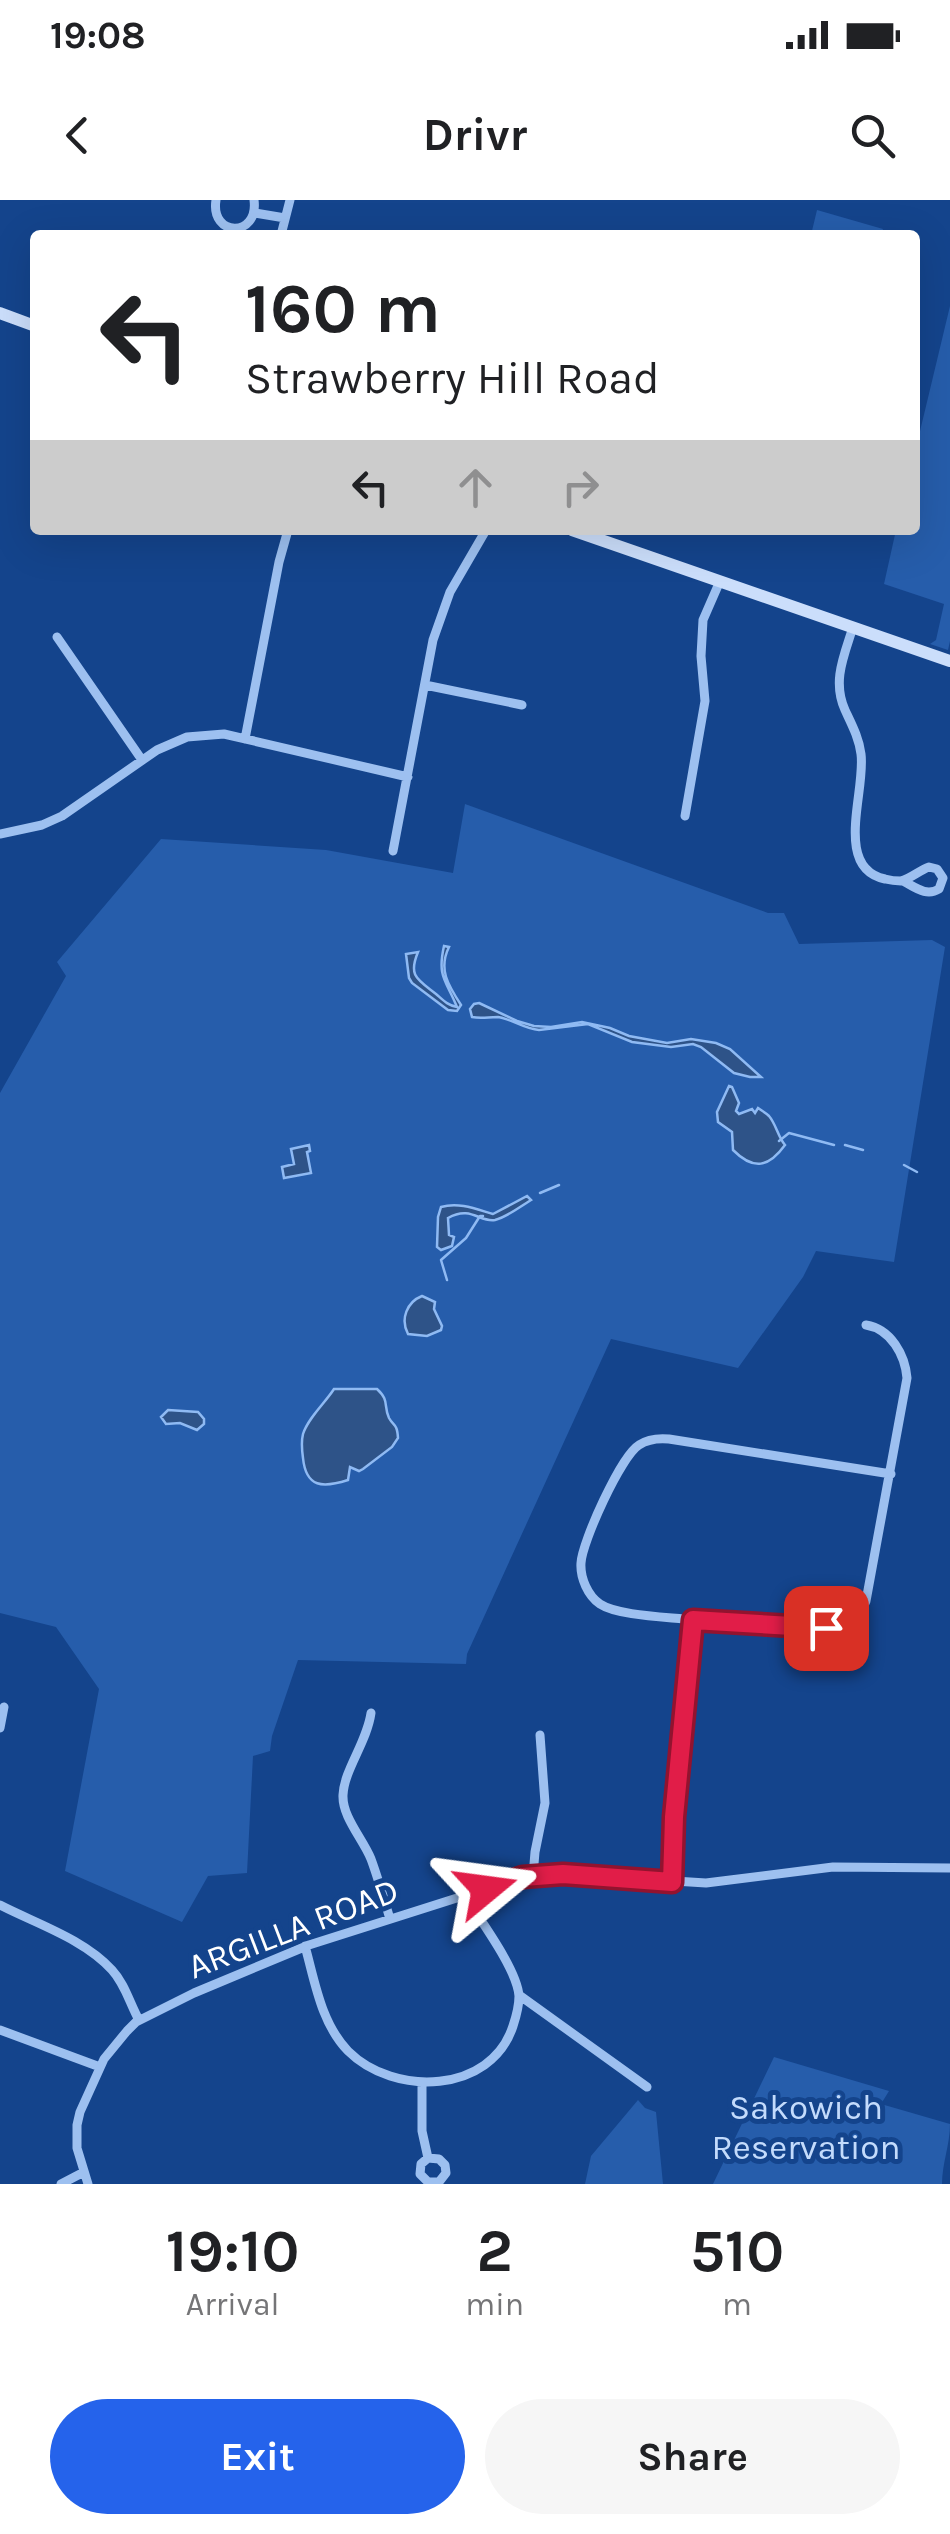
<!DOCTYPE html>
<html lang="en">
<head>
<meta charset="utf-8">
<style>
	:root { --surface:#fff; --page:#f6f6f6; --text:#202124; --muted:#757577; --accent:#2563eb }
	body { margin:0; font-family:Karla,sans-serif; background:var(--page); color:var(--text); height:100vh; display:flex; flex-direction:column; font-size:38px; white-space:nowrap }
	* { box-sizing:border-box; margin:0 }
	p { font-size:32px; color:var(--muted) }
	.icon { flex:none; width:55px; height:55px; fill:none; stroke:currentColor; stroke-width:2; stroke-linecap:round; stroke-linejoin:round }
	.map { position:relative; height:1984px; overflow:hidden }
	.side { display:flex; flex-direction:column; background:var(--surface); flex:1 }
	.side>* { flex:none }
	.hud { position:absolute; left:30px; top:30px; width:890px; height:305px; border-radius:10px; box-shadow:0 10px 40px #0002; background:#fff; color:var(--text); overflow:hidden }
	.pin { position:absolute; display:grid; place-items:center; width:85px; height:85px; color:#fff; margin:-42px; border-radius:20px; box-shadow:0 5px 15px #0006 }
	.me { position:absolute; width:110px; margin:-55px; rotate:74deg; stroke-linejoin:round; filter:drop-shadow(0 0 8px #0008) }
	.turn { display:flex; align-items:center; gap:35px; height:210px; padding:0 50px; font-size:45px }
	.turn .icon { width:130px; height:130px; stroke-width:2.5 }
	.turn b { display:block; font-size:70px; line-height:85px }
	.lanes { display:flex; align-items:center; height:95px; padding:0 50px; background:#0003; justify-content:center; gap:50px; direction:ltr }
	.lanes .off { opacity:.35 }
	.eta { display:flex; justify-content:space-evenly; align-items:center; height:170px; text-align:center }
	.eta b { font-size:60px; font-weight:700; line-height:70px }
	.button { display:flex; gap:20px; margin-top:auto; padding:20px 50px }
	.button a { flex:1; height:115px; border-radius:60px; background:var(--accent); color:#fff; font-size:40px; font-weight:700; line-height:115px; text-align:center }
	.button a+a { background:var(--page); color:var(--text) }
	.status { display:flex; justify-content:space-between; align-items:center; height:70px; padding:0 50px; background:var(--surface); direction:ltr }
	.status svg { height:28px; fill:currentColor }
	header { display:flex; justify-content:space-between; align-items:center; height:130px; padding:0 50px; background:var(--surface); font-size:45px; font-weight:700 }
	.map>svg:first-child { display:block }
	.green { fill:#265dab }
	.water { fill:#2e5388; stroke:#8fbaf3; stroke-width:2.5 }
	.lines { fill:none; stroke-linecap:round; stroke-linejoin:round }
	.stream { stroke:#8fbaf3; stroke-width:2.5 }
	.street { stroke:#9dc0f0; stroke-width:9 }
	.secondary { stroke:#cbdefb; stroke-width:12 }
	.route-casing { stroke:#92132f; stroke-width:25 }
	.route { stroke:#e11d48; stroke-width:18 }
	.labels { text-anchor:middle; stroke-width:10; stroke-linejoin:round; paint-order:stroke }
	.street-label { font-size:35px; fill:#fff; stroke:#14448c }
	.park-label { font-size:35px; fill:#c3dbfc; stroke:#14448c }
</style>
</head>
<body>
<div class="status"><b>19:08</b><svg viewBox="0 0 49 12"><path d="M0 12V9h3v3zM5 12V6h3v6zM10 12V3h3v9zM15 12V0h3v12zM26 1h20v11H26zM47 4h2v5h-2z"/></svg></div>
<header><svg class="icon" aria-label="back" viewBox="0 0 24 24"><path d="M15 5l-7 7 7 7"/></svg>Drivr<svg class="icon" aria-label="search" viewBox="0 0 24 24"><circle cx="10" cy="10" r="6"/><path d="M15 15l6 6"/></svg></header>
<div class="map">
<svg width="950" height="1984" viewBox="0 0 950 1984">
	<rect width="100%" height="100%" fill="#14448c"/>
	<path class="green" d="M817,10L883,29L881,35H811Z
		M950,106V441L948,450L930,444L936,440L944,404L884,384L896,330H915V252Z
		M465,604L768,713H784L799,744L932,740L945,747L894,1062L816,1051L803,1077L738,1168L611,1139L467,1454L466,1464L298,1460L272,1536L270,1551L253,1556L247,1673L208,1676L182,1722L65,1671L99,1489L56,1427L0,1413V893L66,776L57,762L161,639L326,650L453,673Z
		M774,1857L889,1891L881,1904L950,1924C950,1945 942,1963 942,1984H713Z
		M638,1900L645,1908L656,1912L663,1984H585L591,1956Z"/>
	<path class="water" d="M444,746L449,747C438,769 448,785 461,805L457,811L448,810L412,783L409,778L406,754L418,752C408,776 417,779 436,794C443,800 447,805 457,807C446,780 437,777 444,746Z
		M479,803L517,821L534,826L551,827L582,822L610,828L629,836L667,843L691,839L716,843L730,849L761,877H750L734,873L701,847L693,844L671,847L632,842L588,824L539,830C524,829 512,819 498,817C488,817 481,819 472,817L470,809L474,804Z
		M729,886L732,887L739,903L736,911L739,914L752,909L755,913L758,908C762,911 766,913 769,916C776,924 778,937 785,945C769,967 754,971 733,950L732,932L718,922L717,912Z
		M309,945L310,951L307,952L311,973L284,978L282,967L294,964L291,949Z
		M527,996L531,1000C521,1006 507,1017 495,1020C480,1023 471,1005 448,1018L449,1035L454,1037L452,1046L441,1050L437,1047L438,1017L441,1007C459,1002 476,1009 493,1014Z
		M422,1096L435,1102L434,1109L442,1126L441,1130L427,1136L408,1134C400,1119 407,1102 422,1096Z
		M334,1189H377C390,1201 383,1205 389,1218C394,1227 397,1223 398,1238L392,1247L363,1269L359,1271L350,1267L348,1280C323,1288 306,1288 303,1258C302,1251 301,1242 303,1234C308,1218 325,1203 334,1189Z
		M168,1210L198,1212L204,1219V1224L197,1230L180,1223L166,1224L161,1217Z"/>
	<g class="lines">
		<path class="stream" d="M779,941L789,933L834,945
			M845,945L863,950
			M904,965L917,972
			M540,993L559,985
			M447,1080L441,1060L466,1038L480,1016H483"/>
		<path class="street" d="M216,0C210,37 259,38 254,0
			M255,13L285,18
			M281,35L290,0
			M853,427C844,456 832,481 845,510C852,525 859,538 861,554C866,591 833,668 885,679C889,680 897,681 901,681C910,679 920,670 929,667L937,669L943,678L939,689C926,697 915,687 903,681
			M57,437L142,560
			M425,485L522,505
			M245,539L279,362L288,330
			M685,616L705,501L701,456L703,420L720,381
			M0,634L42,625L62,616L157,550L187,537L224,534L408,577
			M393,651L433,440L450,392L486,330
			M693,1420C670,1417 618,1416 600,1404C588,1396 580,1378 581,1363C582,1342 621,1256 639,1245C648,1239 658,1238 669,1239L891,1274
			M371,1513C367,1542 344,1570 343,1595C342,1617 363,1639 371,1659C378,1678 384,1699 390,1719
			M0,1528L4,1507
			M533,1676L535,1652L545,1603L540,1535
			M672,1681L675,1617L693,1420L832,1429C848,1425 860,1416 866,1401L907,1178C905,1155 891,1129 866,1125
			M0,1705C37,1724 84,1739 112,1770C125,1784 130,1804 139,1820
			M305,1746C315,1782 321,1823 348,1851C394,1897 491,1894 513,1826C516,1817 519,1806 519,1796C517,1769 480,1720 465,1696
			M519,1795L647,1887
			M0,1830L100,1867
			M422,1882V1931L428,1958L421,1964L420,1974L428,1982H439L446,1973L445,1965L439,1959L428,1958
			M61,1984L84,1972
			M88,1984L77,1948V1925L80,1912L104,1859L127,1831L136,1822L194,1793L309,1745L523,1677L563,1674L706,1683L833,1667L950,1668"/>
		<path class="secondary" d="M0,113L35,126
			M572,330L950,461"/>
	</g>
	<g class="lines">
		<defs>
			<path id="route" d="M486,1689L523,1677L563,1674L672,1682L674,1617L693,1420L826,1428"/>
		</defs>
		<use href="#route" class="route-casing"/>
		<use href="#route" class="route"/>
	</g>
	<g class="labels">
		<g class="street-label">
			<text transform="translate(293 1728) rotate(-21)" y="12">ARGILLA ROAD</text>
		</g>
		<g class="park-label">
			<text x="806" y="1919">Sakowich<tspan x="806" dy="40">Reservation</tspan></text>
		</g>
	</g>
</svg>
<div class="pin" style="left:826px;top:1428px;background:#d93025"><svg class="icon" aria-label="arrive" viewBox="0 0 24 24"><path d="M6 21V4h12l-3 4 3 4H6"/></svg></div>
<svg class="me" style="left:486px;top:1689px" viewBox="-20 -20 40 40"><path d="M0-17L14 15 0 8-14 15z" fill="#e11d48" stroke="#fff" stroke-width="4"/></svg>
<div class="hud">
<div class="turn"><svg class="icon" aria-label="left" viewBox="0 0 24 24"><path d="M17 20v-9H6M10 6l-5 5 5 5"/></svg><div><b>160 m</b>Strawberry Hill Road</div></div>
<div class="lanes"><svg class="icon" aria-label="left" viewBox="0 0 24 24"><path d="M17 20v-9H6M10 6l-5 5 5 5"/></svg><svg class="icon off" aria-label="ahead" viewBox="0 0 24 24"><path d="M12 20V5M6 11l6-6 6 6"/></svg><svg class="icon off" aria-label="right" viewBox="0 0 24 24"><path d="M7 20v-9h11M14 6l5 5-5 5"/></svg></div>
</div>
</div>
<section class="side">
<div class="eta">
<div><b>19:10</b><p>Arrival</p></div>
<div><b>2</b><p>min</p></div>
<div><b>510</b><p>m</p></div>
</div>
<div class="button"><a>Exit</a><a>Share</a></div>
</section>
</body>
</html>
